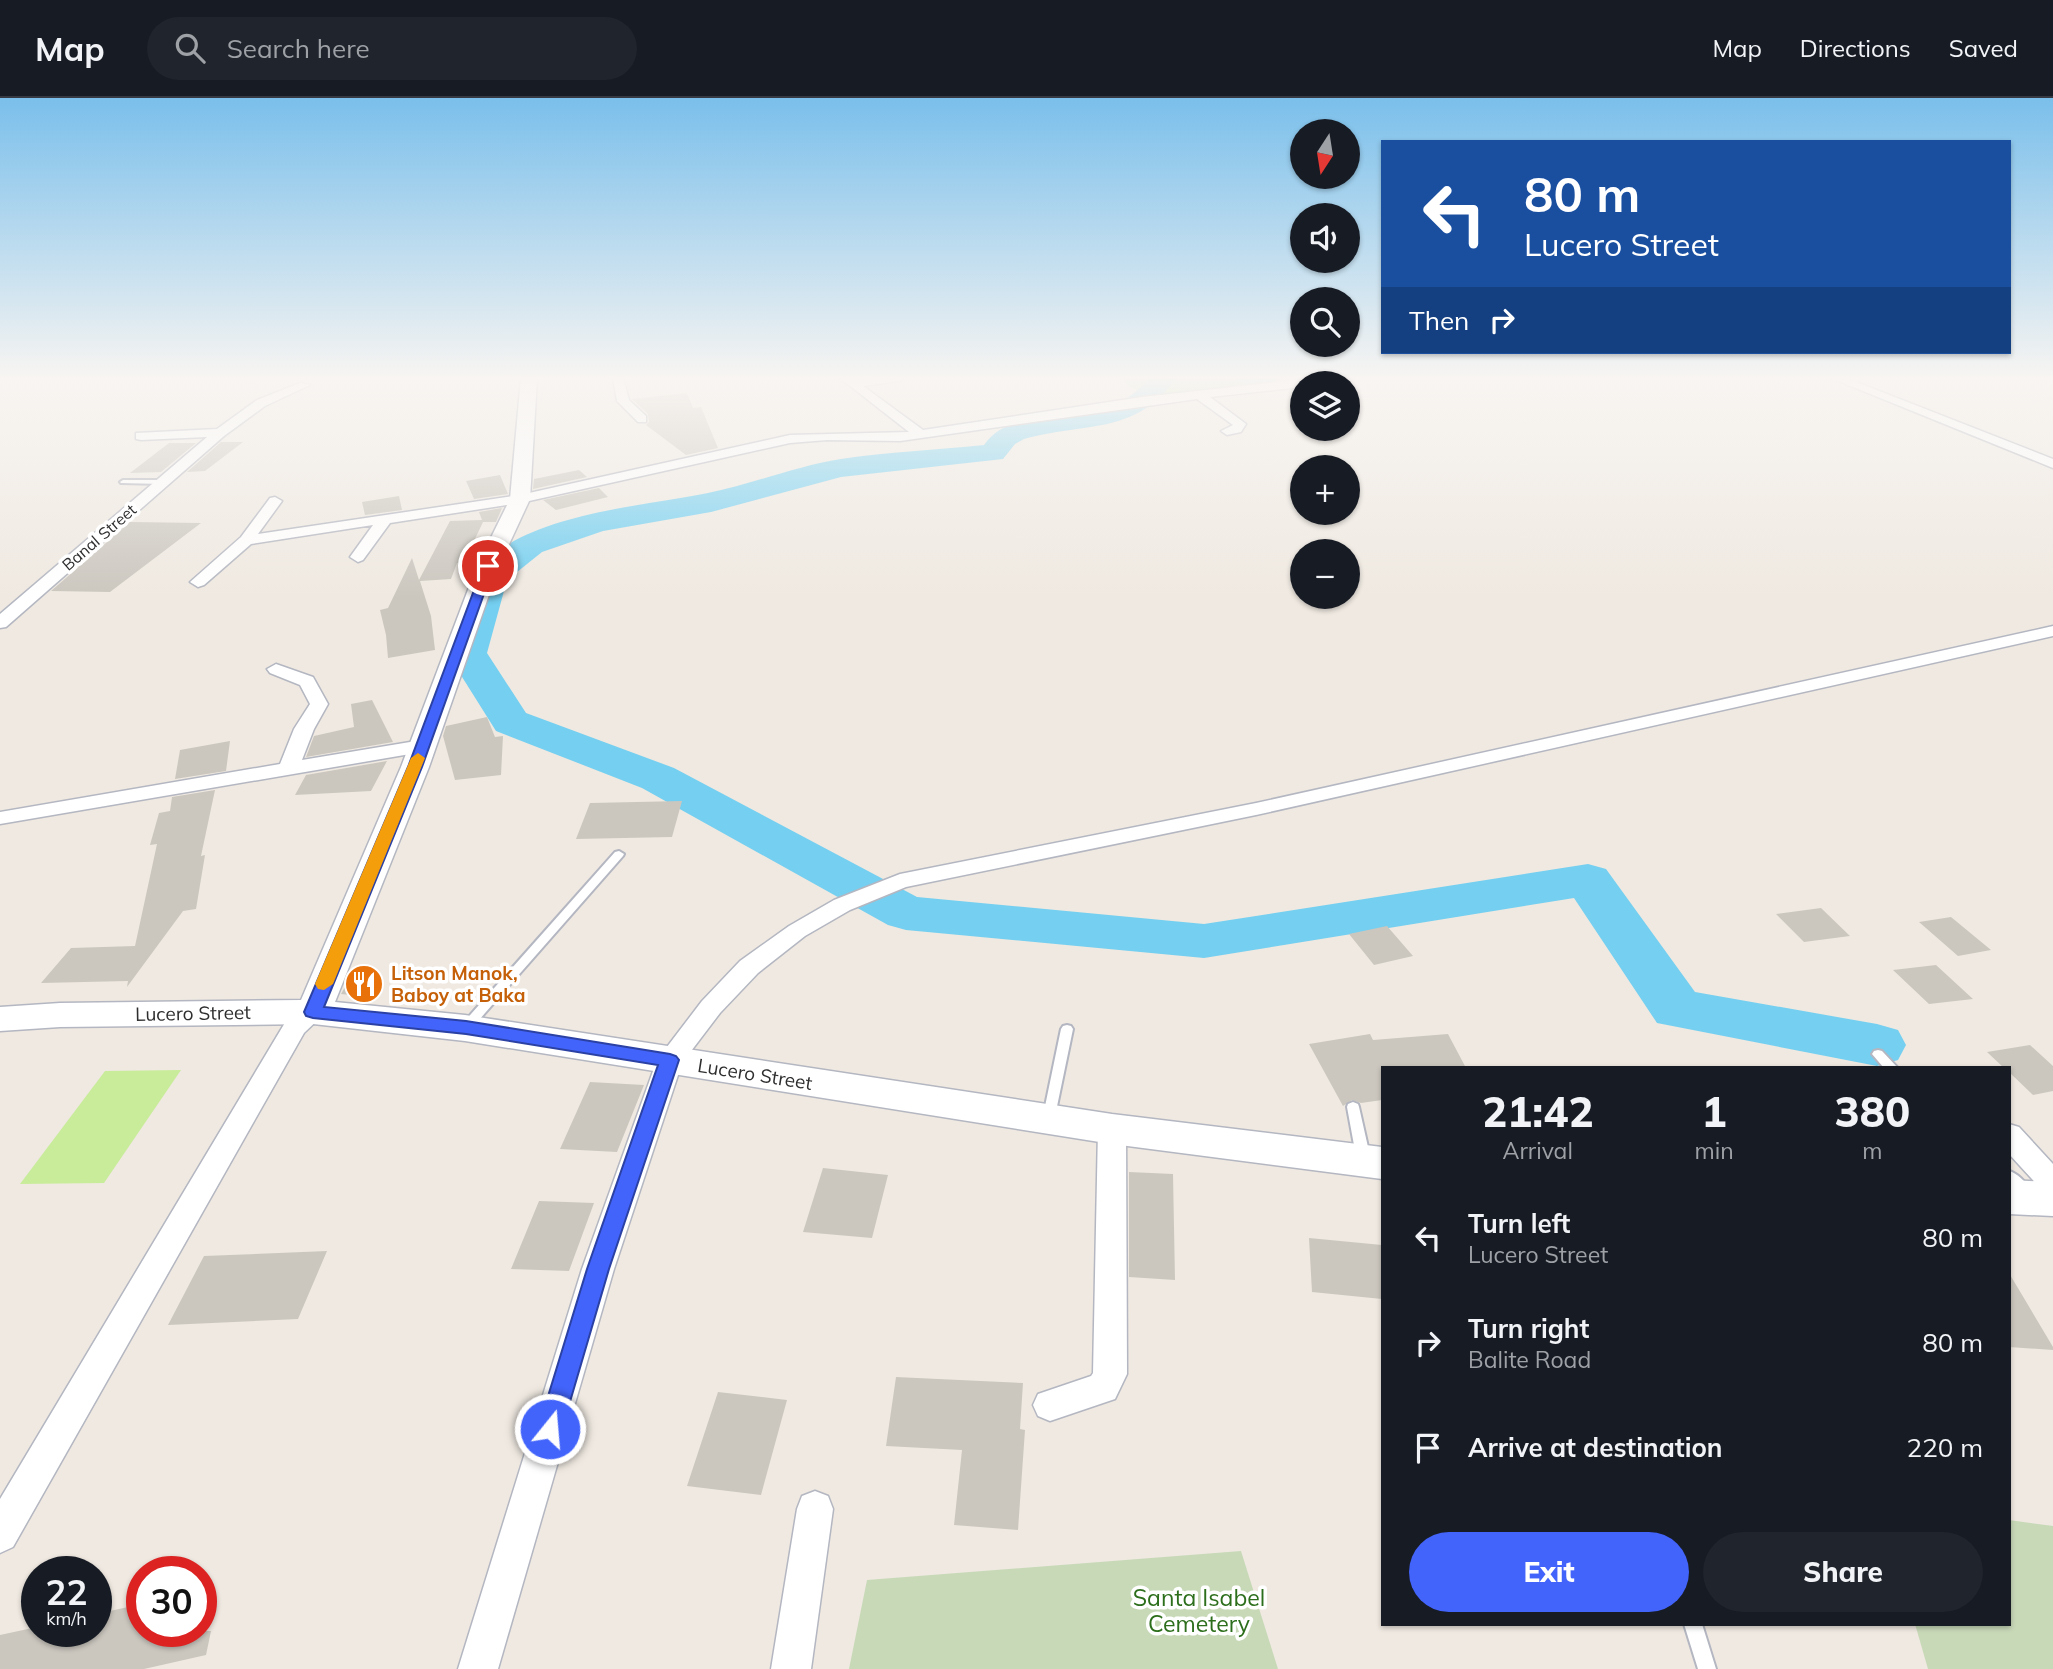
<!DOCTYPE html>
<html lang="en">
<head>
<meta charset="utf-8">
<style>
	:root { --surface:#171b24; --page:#20242c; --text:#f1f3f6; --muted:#9ea1a6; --line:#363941; --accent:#4264fb }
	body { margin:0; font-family:Mulish,sans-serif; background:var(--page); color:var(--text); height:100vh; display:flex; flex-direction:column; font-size:26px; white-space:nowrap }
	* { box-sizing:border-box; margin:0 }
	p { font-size:23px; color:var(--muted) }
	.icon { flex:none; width:38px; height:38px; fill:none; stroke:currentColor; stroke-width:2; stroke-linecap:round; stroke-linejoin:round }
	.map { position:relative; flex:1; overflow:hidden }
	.sheet { position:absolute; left:1381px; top:968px; width:630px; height:560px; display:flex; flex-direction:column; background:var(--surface); border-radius:0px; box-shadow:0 2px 5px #0004 }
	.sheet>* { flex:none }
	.hud { position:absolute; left:1381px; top:42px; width:630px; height:214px; border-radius:0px; box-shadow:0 2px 5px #0004; background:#1a4fa0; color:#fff; overflow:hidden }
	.needle { width:46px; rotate:192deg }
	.fabs { position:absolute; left:1290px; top:21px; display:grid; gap:14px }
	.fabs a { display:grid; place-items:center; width:70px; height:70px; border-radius:50%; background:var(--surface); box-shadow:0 2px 5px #0004; font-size:35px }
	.speed { position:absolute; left:21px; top:1458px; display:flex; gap:14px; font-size:35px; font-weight:700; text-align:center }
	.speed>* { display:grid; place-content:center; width:91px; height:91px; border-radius:50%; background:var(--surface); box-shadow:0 2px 5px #0004; line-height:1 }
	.speed small { font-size:18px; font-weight:400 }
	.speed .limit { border:10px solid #d22; background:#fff; color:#111 }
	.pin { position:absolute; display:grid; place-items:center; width:60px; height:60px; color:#fff; margin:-30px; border:4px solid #fff; border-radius:50%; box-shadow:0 2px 7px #0007 }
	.me { position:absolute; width:77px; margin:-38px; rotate:17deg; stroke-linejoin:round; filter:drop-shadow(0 0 5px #0008) }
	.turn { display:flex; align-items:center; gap:24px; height:147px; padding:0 28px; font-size:32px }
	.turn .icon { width:91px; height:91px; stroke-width:2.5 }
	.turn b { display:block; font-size:49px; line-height:60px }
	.then { display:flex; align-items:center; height:66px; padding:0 28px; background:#0003; gap:14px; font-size:26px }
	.eta { display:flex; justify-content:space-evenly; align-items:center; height:119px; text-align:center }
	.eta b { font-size:42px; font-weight:800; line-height:49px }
	.button { display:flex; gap:14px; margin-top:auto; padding:14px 28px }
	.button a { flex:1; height:80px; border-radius:42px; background:var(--accent); color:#fff; font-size:28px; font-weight:800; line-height:80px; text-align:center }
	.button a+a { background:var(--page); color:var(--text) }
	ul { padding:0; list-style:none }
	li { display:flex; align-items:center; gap:21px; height:105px; padding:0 28px }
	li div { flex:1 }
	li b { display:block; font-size:26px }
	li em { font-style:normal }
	header { display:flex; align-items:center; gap:42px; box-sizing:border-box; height:98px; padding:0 35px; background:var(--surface); border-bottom:2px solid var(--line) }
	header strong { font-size:33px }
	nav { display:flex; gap:38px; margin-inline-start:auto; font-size:24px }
	.search { width:490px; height:63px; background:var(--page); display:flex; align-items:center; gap:18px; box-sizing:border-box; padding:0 24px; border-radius:38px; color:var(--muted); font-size:26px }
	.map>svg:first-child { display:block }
	.green { fill:#b6e59e }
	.cemetery { fill:#c8d9b8 }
	.pitch { fill:#c9ec9a }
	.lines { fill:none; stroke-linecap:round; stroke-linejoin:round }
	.river { fill:#75cff0; fill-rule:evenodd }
	.building { fill:#cbc7bf }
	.lane-casing { stroke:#b4b7c1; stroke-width:4 }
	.street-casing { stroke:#b4b7c1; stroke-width:3 }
	.secondary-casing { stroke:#b4b7c1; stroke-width:3 }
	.lane { fill:#fff; fill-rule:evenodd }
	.street { fill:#fff; fill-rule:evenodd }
	.secondary { fill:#fff; fill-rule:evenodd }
	.route { fill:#4264fb; stroke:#2b41a3; stroke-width:2 }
	.slow { fill:#f59e0b }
	.labels { text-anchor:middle; stroke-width:7; stroke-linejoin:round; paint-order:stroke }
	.far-street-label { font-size:16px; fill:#2e2e2e; stroke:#fff }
	.food-label { font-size:19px; font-weight:bold; fill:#c56008; stroke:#fff; text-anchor:start }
	.street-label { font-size:19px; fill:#2e2e2e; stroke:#fff }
	.near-park-label { font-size:23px; fill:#2c6e1b; stroke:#fff }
</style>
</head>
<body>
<header>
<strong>Map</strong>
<div class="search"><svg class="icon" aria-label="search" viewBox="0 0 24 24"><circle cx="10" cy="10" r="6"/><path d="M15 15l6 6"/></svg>Search here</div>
<nav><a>Map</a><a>Directions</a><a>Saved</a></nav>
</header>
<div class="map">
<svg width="2053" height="1571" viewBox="0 0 2053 1571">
	<rect width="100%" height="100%" fill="#efe9e1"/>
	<path class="green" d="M1122,280H1317L1187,296L1148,297L1129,288Z"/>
	<path class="cemetery" d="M2009,1422L2053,1428V1571H1928L1915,1526H2009Z
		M1241,1453L1278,1571H849L867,1482Z"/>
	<path class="pitch" d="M181,972L104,1085L20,1086L105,973Z"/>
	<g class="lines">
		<path class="river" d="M1150,280H1176C1136,338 1083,324 1024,341L1015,346L1003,361L841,379L711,414L603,433L542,454L507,482L487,555L526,615L674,670L917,799L1204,826L1588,766L1606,771L1695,894L1877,926L1898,932L1906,947L1898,962L1877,968L1657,925L1574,800L1204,860L906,832L888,827L642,690L496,633L447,555L473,478C516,416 639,409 708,395C753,386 796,368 841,361C888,354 937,352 984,347C1012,308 1070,324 1111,308C1127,302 1138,293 1150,280Z
			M1235,280H1279L1275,285L1266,288L1239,285Z"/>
	</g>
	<path class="building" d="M687,295L693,310L701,309L718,350L686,357L646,327L649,324L648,316L632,301Z
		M221,344H243L205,373L187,374Z
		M169,345H196L161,374L130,375Z
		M579,372L587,379L533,391L534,381Z
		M500,377L508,396L474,401L466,383Z
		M599,390L608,399L556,412L543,402Z
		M399,398L402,412L365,417L362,404Z
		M502,410L496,424H483L464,464L457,465L451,481L420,483L431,518L435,552L388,560L386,537L380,512L388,510L412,460L419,482L450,423L482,422L479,414Z
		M130,424L201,425L110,494L51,493Z
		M372,602L393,644L306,659L314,638L354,629L351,606Z
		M487,619L495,639L503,638L501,677L455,682L443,638L446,628Z
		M230,643L226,673L175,681L180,652Z
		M387,663L371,693L295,697L306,677Z
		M215,692L201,758L205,757L196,811L183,813L127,889L128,883L41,885L71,850L135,848L157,746L150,747L159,715L170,713L172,699Z
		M682,703L672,739L576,741L590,705Z
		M1821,810L1850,838L1804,844L1776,816Z
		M1951,819L1991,852L1958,858L1919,824Z
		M1387,828L1413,858L1374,867L1349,836Z
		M1936,867L1973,901L1929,906L1893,872Z
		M354,873L379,876L361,898L341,896Z
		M1370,936L1373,942L1448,936L1466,970H1382V1002L1361,1005L1352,1002L1343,1008L1309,946Z
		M2030,947L2053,968V993L2033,997L2009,974V970H2004L1987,954Z
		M590,984L644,987L617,1054L560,1051Z
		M823,1070L888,1077L872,1140L803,1134Z
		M1129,1074L1173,1076L1175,1182L1129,1179Z
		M539,1103L594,1105L569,1173L511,1171Z
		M1309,1140L1382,1147V1201L1312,1194Z
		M327,1153L298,1221L168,1227L204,1158Z
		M2009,1175L2053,1249V1252L2009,1249Z
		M896,1279L1023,1285L1020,1331L1025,1332L1018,1432L954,1427L962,1352L886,1348Z
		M718,1294L787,1302L761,1397L687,1388Z
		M142,1506V1533H211L206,1557L144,1571H0V1537L37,1529V1533H96V1516Z"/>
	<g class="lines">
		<defs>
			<path id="lane" d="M123,382H162L165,384L162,386L121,385L120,384Z
				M619,753L624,756L623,758L471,931H463L461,928L463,925L615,754Z
				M1067,927L1071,928L1073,931L1055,1018L1054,1021L1049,1023L1044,1021L1043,1018L1061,931L1063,928Z
				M1878,952L1882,953L1898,970H1884L1872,956L1874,953Z
				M1353,1004L1358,1006L1359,1009L1370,1058L1368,1062L1363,1063L1358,1062L1356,1058L1347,1009L1348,1006Z
				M2009,1073C2017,1075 2026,1084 2030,1091L2028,1095C2019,1098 2015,1092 2009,1086Z
				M1684,1526H1702L1716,1571H1698Z"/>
			<path id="street" d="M613,280H623L629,302L646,318V324H638L617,303Z
				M840,280L855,282L904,280L899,283L863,288L923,332L1142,299L1315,280H1335L1321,285H1302V289L1210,299L1246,326L1241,334L1227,337L1221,333L1233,327L1197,301L900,343L827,342L790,345L520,405L390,425L363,462L358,464L350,459L373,427L251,446L204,487L198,489L190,484L241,439L270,400L275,399L282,403L258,436L520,397L790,337L909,334Z
				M1831,280H1846L2053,361V370Z
				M300,285L310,287L265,308L224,338L6,529L0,530V516L207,339L141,342L136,341V335L217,331L257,302Z
				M2053,528V538L1256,717L906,789L850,812L805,838L758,875L720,915L682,965L614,1171L498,1571H458L582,1171L657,962L702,903L740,863L789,828L834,802L900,776L1256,705Z
				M276,566L313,579L328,606L314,631L302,662L422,642L432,648L422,654L0,726V714L280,666L294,631L310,606L300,587L270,575L267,571Z
				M313,905L322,908L326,914L304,935L13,1449L0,1455V1401L286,923L304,908Z
				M1112,1020L1122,1023L1126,1031L1127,1276L1115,1301L1050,1323L1038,1318L1033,1307L1038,1296L1091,1278L1093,1275L1098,1031L1102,1023Z
				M2009,1026L2019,1029L2053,1066V1097L2043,1093L2009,1056Z
				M815,1393L828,1398L833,1411L811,1571H771L797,1411L802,1398Z"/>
			<path id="secondary" d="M521,280H537L530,401L499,468L429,669L335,904L465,917L1112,1016L1382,1049V1081L1112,1046L465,943L313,926L60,929L0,933V909L60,905L301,902L401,669L477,468L510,401Z
				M2009,1082L2053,1084V1118L2009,1116Z"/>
		</defs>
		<use href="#lane" class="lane-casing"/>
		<use href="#street" class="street-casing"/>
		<use href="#secondary" class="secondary-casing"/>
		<use href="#lane" class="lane"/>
		<use href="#street" class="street"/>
		<use href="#secondary" class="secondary"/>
	</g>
	<linearGradient id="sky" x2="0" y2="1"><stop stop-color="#7abfeb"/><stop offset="0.56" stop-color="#f8f5f2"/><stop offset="1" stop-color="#f8f5f2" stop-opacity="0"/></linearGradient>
	<rect width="2053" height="500" fill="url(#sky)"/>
	<path class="route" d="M488,464L494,468L422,669L324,909L466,923L670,956L676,958L679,962L609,1171L562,1331L558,1339L550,1342L541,1339L538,1331L587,1171L658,967L466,936L313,920L306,918L304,914L408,669L483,468Z"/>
	<path class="slow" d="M418,655L425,660L333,886L324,892L318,891L315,886L411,660Z"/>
	<defs>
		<symbol id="restaurant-disc" viewBox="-11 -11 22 22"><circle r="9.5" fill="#e8710a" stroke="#fff"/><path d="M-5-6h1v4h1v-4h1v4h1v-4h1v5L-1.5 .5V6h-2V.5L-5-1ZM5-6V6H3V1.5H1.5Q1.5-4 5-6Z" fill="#fff"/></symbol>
	</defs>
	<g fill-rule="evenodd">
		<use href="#restaurant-disc" x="342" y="864" width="44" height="44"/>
	</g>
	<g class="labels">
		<g class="far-street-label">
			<text transform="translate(99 439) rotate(-41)" y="6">Banal Street</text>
		</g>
		<g class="food-label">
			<text x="391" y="882">Litson Manok,<tspan x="391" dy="22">Baboy at Baka</tspan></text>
		</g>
		<g class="street-label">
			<text transform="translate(193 915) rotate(-1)" y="7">Lucero Street</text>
			<text transform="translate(755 976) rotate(9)" y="7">Lucero Street</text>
		</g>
		<g class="near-park-label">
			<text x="1199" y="1508">Santa Isabel<tspan x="1199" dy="26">Cemetery</tspan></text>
		</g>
	</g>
</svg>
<div class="fabs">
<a><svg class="needle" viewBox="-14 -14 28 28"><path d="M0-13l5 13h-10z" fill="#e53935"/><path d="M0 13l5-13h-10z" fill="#9ea1a6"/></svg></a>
<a><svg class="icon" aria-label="sound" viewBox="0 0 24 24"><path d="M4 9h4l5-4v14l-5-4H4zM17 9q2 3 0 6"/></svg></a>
<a><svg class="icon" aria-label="search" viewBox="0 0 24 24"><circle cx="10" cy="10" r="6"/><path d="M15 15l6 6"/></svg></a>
<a><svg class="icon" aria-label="layers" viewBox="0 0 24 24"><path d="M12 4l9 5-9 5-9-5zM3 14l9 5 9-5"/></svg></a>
<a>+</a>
<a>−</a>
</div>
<div class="speed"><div>22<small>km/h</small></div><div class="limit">30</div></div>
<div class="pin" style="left:488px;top:468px;background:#d93025"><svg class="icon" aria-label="arrive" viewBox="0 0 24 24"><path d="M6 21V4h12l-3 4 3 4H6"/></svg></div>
<svg class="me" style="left:550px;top:1331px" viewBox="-20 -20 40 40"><circle r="17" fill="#4264fb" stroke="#fff" stroke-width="3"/><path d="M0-11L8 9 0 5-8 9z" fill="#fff"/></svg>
<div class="hud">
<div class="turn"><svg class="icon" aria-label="left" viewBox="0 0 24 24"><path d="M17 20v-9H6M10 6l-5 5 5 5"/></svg><div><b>80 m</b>Lucero Street</div></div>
<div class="then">Then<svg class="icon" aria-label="right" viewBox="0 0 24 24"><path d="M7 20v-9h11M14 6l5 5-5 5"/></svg></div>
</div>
<section class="sheet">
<div class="eta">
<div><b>21:42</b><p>Arrival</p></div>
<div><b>1</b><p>min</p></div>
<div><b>380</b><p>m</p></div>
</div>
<ul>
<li><svg class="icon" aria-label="left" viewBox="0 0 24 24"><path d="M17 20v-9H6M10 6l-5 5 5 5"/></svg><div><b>Turn left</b><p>Lucero Street</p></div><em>80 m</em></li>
<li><svg class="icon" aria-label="right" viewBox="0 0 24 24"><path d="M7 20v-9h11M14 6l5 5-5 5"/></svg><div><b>Turn right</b><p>Balite Road</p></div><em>80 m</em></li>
<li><svg class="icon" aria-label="arrive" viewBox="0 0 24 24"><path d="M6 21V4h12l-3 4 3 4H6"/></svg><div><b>Arrive at destination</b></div><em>220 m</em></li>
</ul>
<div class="button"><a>Exit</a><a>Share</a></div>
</section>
</div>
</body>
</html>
